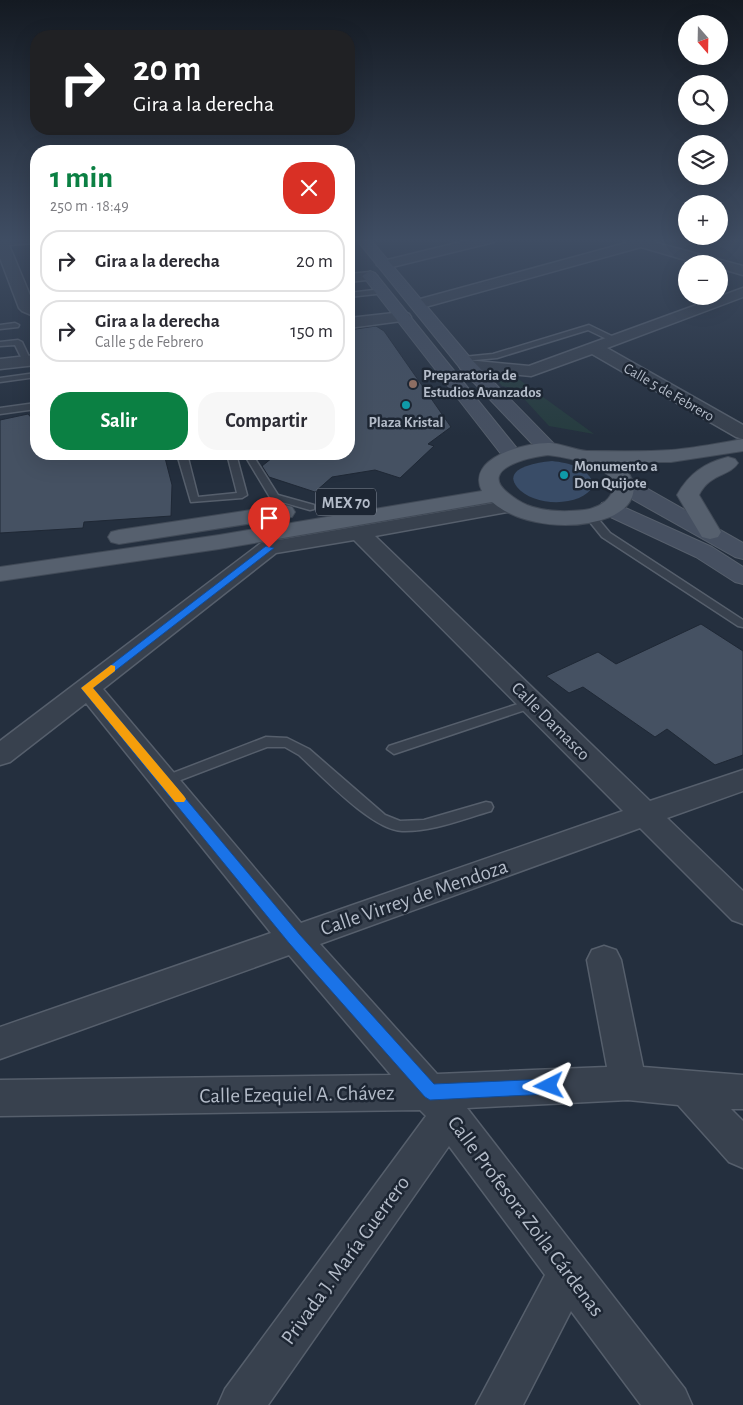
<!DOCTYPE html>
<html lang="es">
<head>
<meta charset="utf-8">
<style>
	:root { --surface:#fff; --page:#f7f7f7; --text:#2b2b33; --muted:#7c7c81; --line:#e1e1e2; --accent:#0b8043 }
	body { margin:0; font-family:"Alegreya Sans",sans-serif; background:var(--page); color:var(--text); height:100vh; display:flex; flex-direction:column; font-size:19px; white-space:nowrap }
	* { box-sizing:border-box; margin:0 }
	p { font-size:16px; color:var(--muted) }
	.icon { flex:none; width:28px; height:28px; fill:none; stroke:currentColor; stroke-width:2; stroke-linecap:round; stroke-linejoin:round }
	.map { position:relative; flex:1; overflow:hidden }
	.side { position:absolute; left:30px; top:145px; width:325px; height:315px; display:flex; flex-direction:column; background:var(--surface); border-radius:20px; box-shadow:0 5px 20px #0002 }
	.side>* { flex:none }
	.guide { position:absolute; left:30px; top:30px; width:325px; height:105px; border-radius:20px; box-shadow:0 5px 20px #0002; background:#202124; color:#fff; overflow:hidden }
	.needle { width:32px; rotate:160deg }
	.buttons { position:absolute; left:678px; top:15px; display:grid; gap:10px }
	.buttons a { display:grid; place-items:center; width:50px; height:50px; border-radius:50%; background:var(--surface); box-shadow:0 5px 20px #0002; font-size:25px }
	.pin { position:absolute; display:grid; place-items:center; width:42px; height:42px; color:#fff; margin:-51px -21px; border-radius:50% 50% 50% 0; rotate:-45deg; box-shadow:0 0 5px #0007 }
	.pin .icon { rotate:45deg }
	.me { position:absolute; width:55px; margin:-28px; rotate:267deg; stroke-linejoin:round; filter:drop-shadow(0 0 4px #0008) }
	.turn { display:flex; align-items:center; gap:18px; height:105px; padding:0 20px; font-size:22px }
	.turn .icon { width:65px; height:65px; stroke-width:2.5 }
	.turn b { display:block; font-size:35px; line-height:42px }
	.round { display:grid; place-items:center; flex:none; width:52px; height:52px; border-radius:20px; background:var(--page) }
	.head { display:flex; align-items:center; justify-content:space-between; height:85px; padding:0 20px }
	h1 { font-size:30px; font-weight:600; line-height:38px; color:var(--accent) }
	.primary-button { display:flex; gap:10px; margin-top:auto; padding:10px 20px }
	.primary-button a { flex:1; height:58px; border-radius:20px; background:var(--accent); color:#fff; font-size:20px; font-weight:600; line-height:58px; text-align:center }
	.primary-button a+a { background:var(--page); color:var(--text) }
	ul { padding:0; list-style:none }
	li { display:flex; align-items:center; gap:15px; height:62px; margin:0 10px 8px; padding:0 10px; border:2px solid var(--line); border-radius:20px }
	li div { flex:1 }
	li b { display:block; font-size:19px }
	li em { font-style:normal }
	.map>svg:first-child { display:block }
	.green { fill:#263c3f }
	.water { fill:#394c67 }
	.building { fill:#455162; stroke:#1f2835 }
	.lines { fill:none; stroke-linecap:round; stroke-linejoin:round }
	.service-casing { stroke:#565f6c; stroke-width:3 }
	.minor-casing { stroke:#565f6c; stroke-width:3 }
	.secondary-casing { stroke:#565f6c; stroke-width:2 }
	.primary-casing { stroke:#414a57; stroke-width:2 }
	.service { fill:#38414e; fill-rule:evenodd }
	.minor { fill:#38414e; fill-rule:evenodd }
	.secondary { fill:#465061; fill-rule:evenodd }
	.primary { fill:#56606e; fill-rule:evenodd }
	.route { fill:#1a73e8; stroke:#114b97 }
	.slow { fill:#f59e0b }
	.education-dot { fill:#8d6e63; stroke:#1d2633; stroke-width:2 }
	.culture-dot { fill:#0f9aa8; stroke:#1d2633; stroke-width:2 }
	.labels { text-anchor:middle; stroke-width:5; stroke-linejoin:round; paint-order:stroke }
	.far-poi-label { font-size:15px; font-weight:bold; fill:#b4bcc9; stroke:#1d2633; text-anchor:start }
	.far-street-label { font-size:15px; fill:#b4bcc9; stroke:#1d2633 }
	.shield { fill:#1d2633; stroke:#878f9c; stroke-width:1 }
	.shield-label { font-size:16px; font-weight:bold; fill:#b4bcc9 }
	.street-label { font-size:18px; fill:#b4bcc9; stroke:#1d2633 }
	.near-street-label { font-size:21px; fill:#b4bcc9; stroke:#1d2633 }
</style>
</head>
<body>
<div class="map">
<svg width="743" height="1405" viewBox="0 0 743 1405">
	<rect width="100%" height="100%" fill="#242f3e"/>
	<path class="green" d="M491,373L517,378L594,434L549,426L515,389L502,386Z"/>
	<path class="water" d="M552,461C569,463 588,467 594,485C582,508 533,507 517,487C501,467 541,462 552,461Z"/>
	<path class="building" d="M376,326L384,331L451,427L428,444L434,446L400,478L375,470L332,477L315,492L269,477L262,466L277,454H349V330Z
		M28,414L36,423V454H164L172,485L171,516L84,522L83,528L0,533V420Z
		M701,624L743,651V755L715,765L667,729L655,737L583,687L569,693L546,676L598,652L616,664Z"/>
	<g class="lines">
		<defs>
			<path id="service" d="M382,289L386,291L385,293L349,297V293Z
				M15,323L19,325L18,327L0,329V325Z
				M589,325L620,340L613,342L588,330L497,358L463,361L459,359L463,357L493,354Z
				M18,340L22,342L31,361L30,363H24L15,345L0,346V342Z
				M36,373V377L0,382V378Z
				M36,403V409L0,414V408Z
				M177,454H187L198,497L237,493L227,454H236L247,495L242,498L191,502Z
				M244,454H252L278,495L314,505V509L310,510L271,499Z
				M590,513L594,514L610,533L743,620V627L738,626L602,537L585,516Z
				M533,699L537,700L539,703L537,706L394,754L387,749L389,746Z
				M266,737L287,738L309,749L385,815L400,821L424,820L486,802L491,803L493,807L491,811C463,819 432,832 402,831C372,830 322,776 299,755L285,747H267L165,786L160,784L158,781L160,778Z"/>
			<path id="minor" d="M0,239H36V243L9,245L34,305L36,306V317L22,311L19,308L0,258Z
				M473,239H496L494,242L384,269L377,265L379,262Z
				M624,239H656L653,242L743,266V275L719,268V264H699L641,247L418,309L410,304L413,301L626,243Z
				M370,272L377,276L375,279L349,282V274Z
				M743,288V297L607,348L743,425V439L736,437L592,354L531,376L467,370L461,369L459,365L461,361L467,360L529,366Z
				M403,312L409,314L411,317L409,320L349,328V318Z
				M36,355V365L0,369V359Z
				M511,500L518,502L521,506L518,510L375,536L650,801L743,770V791L667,818L743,891V924L732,920L640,828L320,944L437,1074L607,1067L587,960L592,950L604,946L616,950L621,960L643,1067L743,1075V1109H731L743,1121V1168L729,1162L678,1105L628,1100L467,1108L685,1389L692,1405H641L571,1311L523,1405H476L545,1275L449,1146L268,1405H218L225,1389L426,1116L420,1110L0,1116V1080L391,1075L289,955L0,1059V1027L271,933L86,703L10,762L0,765V741L261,543ZM354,540L623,811L301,923L103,689L276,553Z"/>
			<path id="secondary" d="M356,239H370L473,361L555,445L558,449L555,453L548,455L541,453L461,369Z
				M370,271L375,273L519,451L522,455L519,459L512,461L505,459L365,279L362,276Z
				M624,479L632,480L743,543V559L735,557L616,490L613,485L616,480Z
				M610,501L712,547L743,567V584L735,582L696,557L602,513L599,508L602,503Z"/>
			<path id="primary" d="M743,439V451L671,462H617C642,480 638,505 610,517C575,531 521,527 492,502L219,549L0,581V567L219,535L482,491C465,458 526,442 550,443C562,444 575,450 587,451C615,451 644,452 671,450C695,448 719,443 743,439ZM548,455C565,457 629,468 610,496C605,504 593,509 584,510C566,512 545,512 527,505C520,502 514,498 508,493C477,468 531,457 548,455Z
				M728,457L735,459L738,463C729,477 710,473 699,495L721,532L718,537L710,539L702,537L677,495C689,474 704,463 728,457Z
				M284,505L292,507L295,512L292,517L119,544L111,542L108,537L111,532L119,530Z"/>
		</defs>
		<use href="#service" class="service-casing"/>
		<use href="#minor" class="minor-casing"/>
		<use href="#secondary" class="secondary-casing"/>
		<use href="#primary" class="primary-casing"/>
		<use href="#service" class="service"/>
		<use href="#minor" class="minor"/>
		<use href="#secondary" class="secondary"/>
		<use href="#primary" class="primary"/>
	</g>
	<linearGradient id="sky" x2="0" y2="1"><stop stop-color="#141a22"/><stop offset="0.55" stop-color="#3f4d63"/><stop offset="1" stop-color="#3f4d63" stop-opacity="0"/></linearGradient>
	<rect width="743" height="436" fill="url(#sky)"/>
	<path class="route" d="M266,546L274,548L93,688L300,935L434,1084L549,1079L555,1081L557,1086L555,1092L549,1094L430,1100L425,1097L289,943L81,688Z"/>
	<path class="slow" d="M111,665L115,666V671L93,688L184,796L186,799L184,802H175L81,688Z"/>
	<circle class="education-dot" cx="413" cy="384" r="5"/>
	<g class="culture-dot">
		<circle cx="406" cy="405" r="5"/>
		<circle cx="564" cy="475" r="5"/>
	</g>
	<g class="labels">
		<g class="far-poi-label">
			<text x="423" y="380">Preparatoria de<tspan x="423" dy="17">Estudios Avanzados</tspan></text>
			<text x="406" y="427" text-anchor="middle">Plaza Kristal</text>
			<text x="574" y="471">Monumento a<tspan x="574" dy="17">Don Quijote</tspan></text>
		</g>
		<g class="far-street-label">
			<text transform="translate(669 392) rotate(30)" y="5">Calle 5 de Febrero</text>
		</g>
		<rect class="shield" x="316" y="488.5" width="60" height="27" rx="4"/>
		<g class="shield-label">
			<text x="346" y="508">MEX 70</text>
		</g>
		<g class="street-label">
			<text transform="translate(551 721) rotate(45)" y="6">Calle Damasco</text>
		</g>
		<g class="near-street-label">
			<text transform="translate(414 897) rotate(-19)" y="7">Calle Virrey de Mendoza</text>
			<text transform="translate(297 1094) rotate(-1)" y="7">Calle Ezequiel A. Chávez</text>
			<text transform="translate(526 1216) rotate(53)" y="7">Calle Profesora Zoila Cárdenas</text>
			<text transform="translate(345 1260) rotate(-54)" y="7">Privada J. María Guerrero</text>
		</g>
	</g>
</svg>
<div class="buttons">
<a><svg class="needle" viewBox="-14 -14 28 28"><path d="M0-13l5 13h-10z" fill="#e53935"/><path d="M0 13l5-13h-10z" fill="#7c7c81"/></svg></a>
<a><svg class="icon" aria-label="search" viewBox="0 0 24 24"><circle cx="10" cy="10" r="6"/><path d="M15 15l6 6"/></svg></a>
<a><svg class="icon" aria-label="layers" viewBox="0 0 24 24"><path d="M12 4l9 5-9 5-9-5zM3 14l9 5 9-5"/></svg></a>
<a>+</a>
<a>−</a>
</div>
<div class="pin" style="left:269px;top:548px;background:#d93025"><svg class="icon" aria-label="arrive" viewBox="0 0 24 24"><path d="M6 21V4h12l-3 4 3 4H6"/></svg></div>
<svg class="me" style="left:549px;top:1086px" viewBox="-20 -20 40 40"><path d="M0-17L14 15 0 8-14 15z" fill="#1a73e8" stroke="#fff" stroke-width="4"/></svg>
<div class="guide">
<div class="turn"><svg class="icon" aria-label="right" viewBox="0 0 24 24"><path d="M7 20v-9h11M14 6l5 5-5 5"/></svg><div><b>20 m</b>Gira a la derecha</div></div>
</div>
<section class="side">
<div class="head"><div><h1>1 min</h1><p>250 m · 18:49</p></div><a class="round" style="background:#d93025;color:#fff"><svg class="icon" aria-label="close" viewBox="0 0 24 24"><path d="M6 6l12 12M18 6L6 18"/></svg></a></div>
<ul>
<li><svg class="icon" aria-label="right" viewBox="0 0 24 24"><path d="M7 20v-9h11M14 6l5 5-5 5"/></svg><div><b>Gira a la derecha</b></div><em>20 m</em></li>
<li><svg class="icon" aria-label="right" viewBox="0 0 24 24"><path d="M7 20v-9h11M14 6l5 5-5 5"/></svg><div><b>Gira a la derecha</b><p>Calle 5 de Febrero</p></div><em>150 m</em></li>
</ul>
<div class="primary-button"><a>Salir</a><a>Compartir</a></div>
</section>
</div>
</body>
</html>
